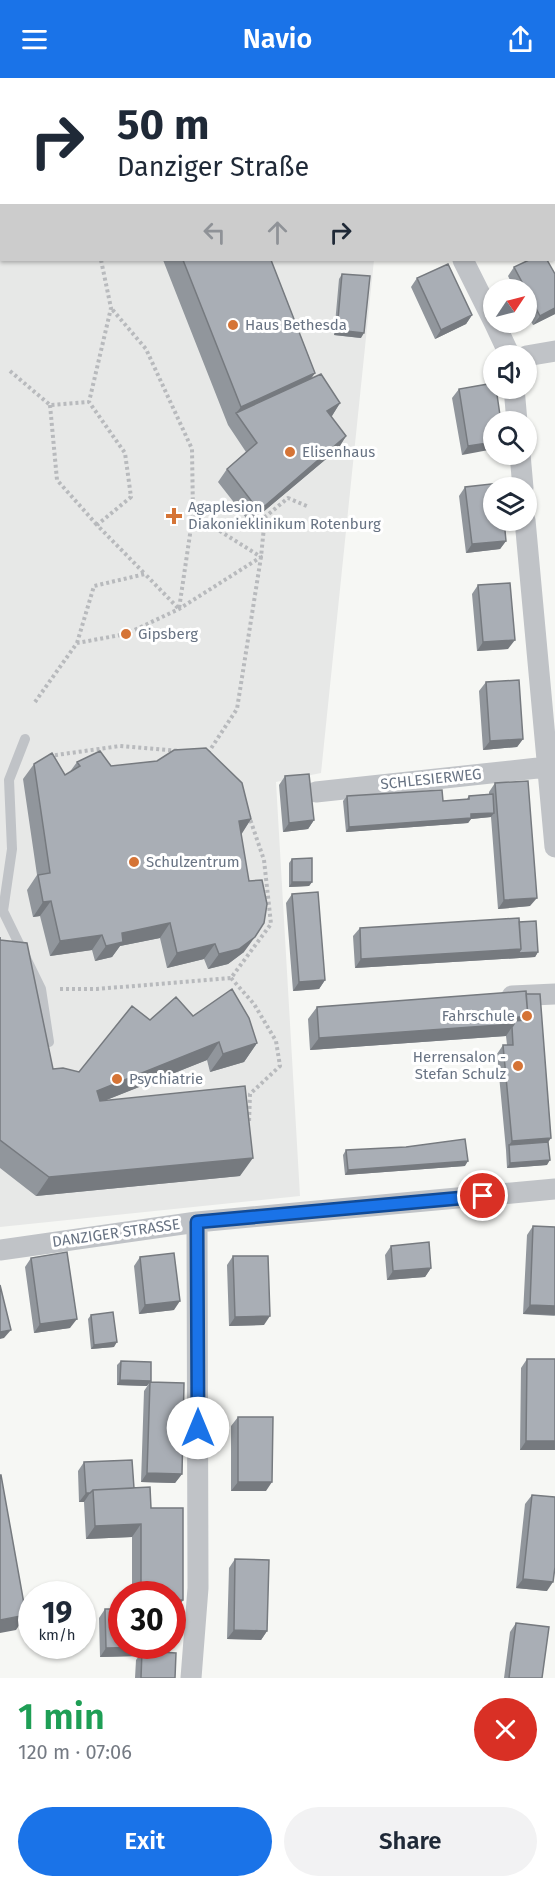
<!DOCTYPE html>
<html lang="en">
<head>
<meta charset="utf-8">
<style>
	:root { --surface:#fff; --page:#f2f2f3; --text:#1f2937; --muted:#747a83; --accent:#1a73e8 }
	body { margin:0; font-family:"Fira Sans",sans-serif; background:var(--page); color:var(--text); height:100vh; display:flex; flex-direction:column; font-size:22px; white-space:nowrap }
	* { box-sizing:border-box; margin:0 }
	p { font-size:20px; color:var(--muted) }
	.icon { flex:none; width:33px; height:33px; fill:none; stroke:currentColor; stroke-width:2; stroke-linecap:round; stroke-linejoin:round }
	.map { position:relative; height:1600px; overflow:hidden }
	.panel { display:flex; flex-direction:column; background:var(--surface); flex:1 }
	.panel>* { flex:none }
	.banner { position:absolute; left:0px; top:0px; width:555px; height:183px; box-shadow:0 2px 4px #0004; background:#fff; color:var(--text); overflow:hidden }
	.needle { width:39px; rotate:55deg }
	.tools { position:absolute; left:483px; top:201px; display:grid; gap:12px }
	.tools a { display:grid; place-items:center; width:54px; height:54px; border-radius:50%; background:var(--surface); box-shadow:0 2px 4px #0004; font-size:30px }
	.speed { position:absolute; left:18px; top:1503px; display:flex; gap:12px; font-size:30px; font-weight:700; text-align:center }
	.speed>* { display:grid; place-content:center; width:78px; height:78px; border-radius:50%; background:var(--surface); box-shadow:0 2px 4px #0004; line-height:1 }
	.speed small { font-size:15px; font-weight:400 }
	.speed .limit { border:9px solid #d22; background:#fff; color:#111 }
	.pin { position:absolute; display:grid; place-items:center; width:51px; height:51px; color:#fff; margin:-26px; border:3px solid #fff; border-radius:50%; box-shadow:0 2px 6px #0007 }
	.me { position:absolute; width:66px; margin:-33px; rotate:0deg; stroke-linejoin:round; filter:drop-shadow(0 0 4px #0008) }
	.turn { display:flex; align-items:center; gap:21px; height:126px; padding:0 18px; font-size:27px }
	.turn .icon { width:78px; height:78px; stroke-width:2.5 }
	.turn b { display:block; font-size:42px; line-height:51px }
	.lanes { display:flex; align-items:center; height:57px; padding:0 18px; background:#0003; justify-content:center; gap:30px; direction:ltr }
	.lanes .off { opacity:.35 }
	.round { display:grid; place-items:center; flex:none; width:63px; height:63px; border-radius:32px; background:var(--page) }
	.head { display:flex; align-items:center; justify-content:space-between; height:102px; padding:0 18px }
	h1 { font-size:36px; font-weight:600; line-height:45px; color:#1e9e55 }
	.cta { display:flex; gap:12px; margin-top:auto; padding:12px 18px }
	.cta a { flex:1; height:69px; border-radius:36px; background:var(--accent); color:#fff; font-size:24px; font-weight:600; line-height:69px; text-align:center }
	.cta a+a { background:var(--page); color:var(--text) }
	header { display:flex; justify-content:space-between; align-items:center; height:78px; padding:0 18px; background:var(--accent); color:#fff; font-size:27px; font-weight:600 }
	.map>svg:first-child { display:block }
	.built { fill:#e7e8e7 }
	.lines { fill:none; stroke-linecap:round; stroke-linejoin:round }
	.path { stroke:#b8babd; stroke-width:4; stroke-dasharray:3 3; stroke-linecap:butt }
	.lane { stroke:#c0c3c7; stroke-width:10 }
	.street { stroke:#c0c3c7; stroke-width:21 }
	.wall { fill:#91969c }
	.shaded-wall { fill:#767a7f }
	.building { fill:#a9aeb5; stroke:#767a7f; stroke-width:1.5 }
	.route-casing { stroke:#114b97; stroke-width:15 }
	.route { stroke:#1a73e8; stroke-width:10 }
	.poi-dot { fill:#d57436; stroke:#fff; stroke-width:2 }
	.labels { text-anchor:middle; stroke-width:6; stroke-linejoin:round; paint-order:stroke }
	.poi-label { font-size:15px; fill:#687383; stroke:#fff; text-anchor:start }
	.street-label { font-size:15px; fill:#687383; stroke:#fff }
</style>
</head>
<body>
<header><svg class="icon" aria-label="menu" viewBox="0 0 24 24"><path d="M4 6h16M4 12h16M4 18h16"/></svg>Navio<svg class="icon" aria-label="share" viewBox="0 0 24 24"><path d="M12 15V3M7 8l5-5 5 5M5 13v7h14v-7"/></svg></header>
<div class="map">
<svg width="555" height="1600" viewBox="0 0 555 1600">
	<rect width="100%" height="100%" fill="#f6f7f4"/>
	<path class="built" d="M0,0H250V1L2,2V182H374L321,695L276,704L300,1118L0,1149Z"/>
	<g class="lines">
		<path class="path" d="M0,105H2
			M101,182L111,230L89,324L125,375L131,419L97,447L145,496
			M10,293L50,327L89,324
			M50,327L57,402L97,447
			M77,565L94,508L145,496L179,531L193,436
			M35,624L77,565L126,556L179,531L261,479L193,436L192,371L146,271L111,230
			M208,675L237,631L261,479L265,439L288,420L309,429
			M49,678L120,668L179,673
			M231,900L254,926L276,963L280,988L250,1016L249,1045
			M60,911H97L231,900L271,846L264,782L249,738"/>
		<path class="lane" d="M25,661L9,702L12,771L3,833L41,911L49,964"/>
		<path class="street" d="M382,0V2
			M463,182L494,244
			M494,244L510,278
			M526,278L555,273
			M514,310L517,344
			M520,376L523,410
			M525,442L555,769
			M316,714L547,689
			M512,918L555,916
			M0,1172L197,1144L555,1111
			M191,1600L198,1510L197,1144"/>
	</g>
	<path class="wall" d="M163,182H271L315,295L311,300L340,325L331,339L346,358L338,371L250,445L218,404L227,391L246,374L228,347Z
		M514,189L555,196V236L533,247L526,234V212H515L508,198Z
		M342,196L361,260L334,257L339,201Z
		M417,200L472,237L466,246L435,261L411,209Z
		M459,311L501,344L462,377L452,320Z
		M465,409L506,463L500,471L466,475L459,418Z
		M478,507L508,571L477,573L472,516Z
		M486,604L523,661L517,669L483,672L479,613Z
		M77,684L111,688L251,741L241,756L244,874L228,886L208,891L204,881L167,890L160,860L120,868L112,879L95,883L92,872L50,878L40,838L33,839L27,812L37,797L23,701L34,686L65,697L69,695Z
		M285,698L314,742L308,751L283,754L279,707Z
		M495,705L530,828L498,831L491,739L471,741L468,745L346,754L343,723L347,718L443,723L466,722L469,718L489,716V714Z
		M292,781L312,804L309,808L289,809V785Z
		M292,816L325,902L319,911L293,913L286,825Z
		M360,850L538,874L535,879L355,890L353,858Z
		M0,859L53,991L79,994L150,942L193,938L257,965L244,984L210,994L207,982L106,1022L240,1098L36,1118L0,1090Z
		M526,913L548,1064L547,1087L507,1090L506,1072L497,976L503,967H507L506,958L310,972L308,941L317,929Z
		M346,1072L465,1088L345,1097L343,1077Z
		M533,1148L555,1238L523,1236L527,1157Z
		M391,1168L431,1190L425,1199L387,1202L385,1177Z
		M233,1178L264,1247L229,1248L227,1187Z
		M140,1179L174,1232L139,1236L134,1188Z
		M31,1180L70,1250L34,1255L25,1189Z
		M91,1237L114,1269L91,1271L88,1241Z
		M527,1281H555V1372H520L521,1290Z
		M121,1283L147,1308L117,1307V1287Z
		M150,1304L182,1396L175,1405L141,1404L144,1313Z
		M238,1339L266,1413H231V1348Z
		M132,1382L134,1410L150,1409L151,1430H183V1522L175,1534H172V1516H132V1459L86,1461L84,1424H79L78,1393L84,1384Z
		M532,1417L547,1513L516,1510L525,1426Z
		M235,1481L267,1553L261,1562L227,1561L229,1490Z
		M105,1531L148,1569L145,1574L175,1600H135L136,1582L139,1578L100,1579L99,1540Z
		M516,1545L542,1600H504L510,1554Z"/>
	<path class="shaded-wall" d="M555,230V236L533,247L540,238Z
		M472,237L466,246L435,261L441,252Z
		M337,252L364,255L361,260L334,257Z
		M315,295L302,313L236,335L241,329Z
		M340,325L332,338L318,346L327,333Z
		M346,358L338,371L250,445L259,433Z
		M494,364V371L462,377L468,368Z
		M506,463L500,471L466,475L472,466Z
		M515,562L508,571L477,573L483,564Z
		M523,661L517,669L483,672L490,663Z
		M494,735L491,739L471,741L468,745L346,754L349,749L471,736Z
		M251,741L241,757L239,743Z
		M314,742L308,751L283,754L289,745Z
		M292,804H312L309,808L289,809Z
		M537,820L530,828L498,831L504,822Z
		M51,823L40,838L33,839L43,824Z
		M170,845L160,860L120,868L112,879L95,883L106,868L122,855Z
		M102,857L92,872L50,878L60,863Z
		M255,859L244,874L228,886L208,891L219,876Z
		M215,866L204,881L167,890L177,875Z
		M521,871L538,874L535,879L355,890L361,881Z
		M325,902L319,911L293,913L299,904Z
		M514,939H528L519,951L512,949L506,958L310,972L319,960Z
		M219,964L207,982L84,1031L97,1013Z
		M257,965L244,984L210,994L223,976Z
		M551,1060L545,1069L509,1067L512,1063Z
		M253,1080L240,1098L36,1118L49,1099Z
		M550,1082L547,1087L507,1090L510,1085Z
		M468,1083L465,1088L345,1097L348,1092Z
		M431,1190L425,1199L387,1202L393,1193Z
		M180,1223L174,1232L139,1236L145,1227Z
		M530,1227L555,1228V1237L523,1236Z
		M270,1238L264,1247L229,1248L235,1239Z
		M77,1241L70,1250L34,1255L40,1246Z
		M11,1252L4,1260L0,1261V1254Z
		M117,1264L114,1269L91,1271L94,1267Z
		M120,1302L151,1303L147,1308L117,1307Z
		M526,1363H555V1372H520Z
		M147,1395L182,1396L175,1405L141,1404Z
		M238,1404H272L266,1413H231Z
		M86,1415H90L84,1424H79Z
		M141,1446L132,1459L86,1461L95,1448Z
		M523,1501L553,1504L547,1513L516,1510Z
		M172,1522H183L175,1534H172Z
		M26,1537L16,1552L0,1555V1542Z
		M234,1552L267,1553L261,1562L227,1561Z
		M148,1569L142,1578V1573L139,1578L100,1579L106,1570Z"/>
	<path class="building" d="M435,0H460L461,2H431Z
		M183,182H271L315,295L241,329Z
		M529,182H547L555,196V230L540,238L514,189Z
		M448,186L472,237L441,252L417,200Z
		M342,196L370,198L364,255L337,252Z
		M321,296L340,325L327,333L346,358L259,433L227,391L257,365L236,335Z
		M494,305V310H496L501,344H494V364L468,368L459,311Z
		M500,405V410H494V442H504L506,463L472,466L465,409Z
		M510,505L515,562L483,564L478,507Z
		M519,602L523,661L490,663L486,604Z
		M206,670L242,705L251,741L239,743L249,803L262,802L267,826L264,845L255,859L239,871L219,876L215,866L177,875L170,845L122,855L123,864L106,868L102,857L60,863L51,823L43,824L38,797L50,795L34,686L52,675L65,697L80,688L77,684L100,673L111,688L157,683L174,672Z
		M309,696L314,742L289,745L285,698Z
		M528,703L537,820L504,822L495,705Z
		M442,712L443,723L469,721V718L493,716L494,735L471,736V740L349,749L347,718Z
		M312,780V804H292V781Z
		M318,814L325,902L299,904L292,816Z
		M519,840L521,871L361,881L360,850Z
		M536,843L538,874L518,875L521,871L519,844Z
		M0,859V862L27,865L53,991L63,990L79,994L132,928L150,942L176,919L193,938L232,911L249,940L257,965L223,976L219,964L97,1013L100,1023L245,1008L253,1080L49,1099L0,1062Z
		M526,913L528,939H514V946L319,960L317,929Z
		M526,916H540L551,1060L512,1063L503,967H513L512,949L514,946V943L526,942L528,939Z
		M465,1061L468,1083L348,1092L346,1072L406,1069Z
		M548,1064L550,1082L510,1085L509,1067Z
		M533,1148L555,1149V1228L530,1227Z
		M429,1164L431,1190L393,1193L391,1168Z
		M67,1174L77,1241L40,1246L31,1180Z
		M174,1175L180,1223L145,1227L140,1179Z
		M233,1178H268L270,1238L235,1239Z
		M0,1207L11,1252L0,1254Z
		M113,1234L117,1264L94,1267L91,1237Z
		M527,1281H555V1363H526Z
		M121,1283L151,1284V1303L120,1302Z
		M150,1304L184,1305L182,1396L147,1395Z
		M238,1339H273L272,1404H238Z
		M132,1382L134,1410L93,1412L90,1415H86L84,1384Z
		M0,1397H1L26,1537L0,1542Z
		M150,1409L151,1430H183V1522H172V1516H141V1446L95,1448L93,1412Z
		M532,1417L555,1419V1489L553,1504L523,1501Z
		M235,1481L269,1482L267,1553L234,1552Z
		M105,1531H122V1568H148V1569L106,1570Z
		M516,1545L549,1549L542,1600H509Z
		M142,1573L176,1575L175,1600H141Z"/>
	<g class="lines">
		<defs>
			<path id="route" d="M198,1350L197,1144L483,1118"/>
		</defs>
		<use href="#route" class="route-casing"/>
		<use href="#route" class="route"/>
	</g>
	<g class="poi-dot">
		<circle cx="233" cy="247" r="6"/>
		<circle cx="290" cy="374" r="6"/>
		<path d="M171 429h6v6h6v6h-6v6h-6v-6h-6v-6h6z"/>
		<circle cx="126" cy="556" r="6"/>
		<circle cx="134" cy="784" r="6"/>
		<circle cx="527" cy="938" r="6"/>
		<circle cx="518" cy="988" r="6"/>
		<circle cx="117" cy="1001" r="6"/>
	</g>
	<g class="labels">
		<g class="poi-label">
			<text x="245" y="252">Haus Bethesda</text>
			<text x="302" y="379">Elisenhaus</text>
			<text x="188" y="434">Agaplesion<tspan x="188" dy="17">Diakonieklinikum Rotenburg</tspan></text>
			<text x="138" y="561">Gipsberg</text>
			<text x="146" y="789">Schulzentrum</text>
			<text x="515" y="943" text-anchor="end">Fahrschule</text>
			<text x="506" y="984" text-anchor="end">Herrensalon -<tspan x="506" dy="17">Stefan Schulz</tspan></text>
			<text x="129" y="1006">Psychiatrie</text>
		</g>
		<g class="street-label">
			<text transform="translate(431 701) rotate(-6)" y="5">SCHLESIERWEG</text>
			<text transform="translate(116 1155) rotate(-8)" y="5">DANZIGER STRASSE</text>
		</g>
	</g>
</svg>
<div class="tools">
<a><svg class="needle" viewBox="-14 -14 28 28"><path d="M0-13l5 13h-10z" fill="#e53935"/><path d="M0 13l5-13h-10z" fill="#747a83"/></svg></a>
<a><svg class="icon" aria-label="sound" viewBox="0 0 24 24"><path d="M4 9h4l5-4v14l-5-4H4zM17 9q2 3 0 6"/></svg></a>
<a><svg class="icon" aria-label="search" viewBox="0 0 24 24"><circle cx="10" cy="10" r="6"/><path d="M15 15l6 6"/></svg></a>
<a><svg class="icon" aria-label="layers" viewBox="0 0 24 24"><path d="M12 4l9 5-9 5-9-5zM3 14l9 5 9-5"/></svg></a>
</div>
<div class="speed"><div>19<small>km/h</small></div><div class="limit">30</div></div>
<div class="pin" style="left:483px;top:1118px;background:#d93025"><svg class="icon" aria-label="arrive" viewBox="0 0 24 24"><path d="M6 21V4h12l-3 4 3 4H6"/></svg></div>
<svg class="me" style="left:198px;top:1350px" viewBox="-20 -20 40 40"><circle r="19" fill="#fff"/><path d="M0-13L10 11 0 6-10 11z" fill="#1a73e8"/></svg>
<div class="banner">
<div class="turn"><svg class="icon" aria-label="right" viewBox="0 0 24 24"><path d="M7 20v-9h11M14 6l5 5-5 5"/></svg><div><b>50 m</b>Danziger Straße</div></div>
<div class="lanes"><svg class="icon off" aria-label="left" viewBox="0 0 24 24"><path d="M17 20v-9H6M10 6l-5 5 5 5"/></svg><svg class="icon off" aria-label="ahead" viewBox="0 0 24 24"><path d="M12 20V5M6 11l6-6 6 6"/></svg><svg class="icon" aria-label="right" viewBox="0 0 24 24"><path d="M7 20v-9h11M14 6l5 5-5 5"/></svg></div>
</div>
</div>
<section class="panel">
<div class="head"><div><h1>1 min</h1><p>120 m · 07:06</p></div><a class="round" style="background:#d93025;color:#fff"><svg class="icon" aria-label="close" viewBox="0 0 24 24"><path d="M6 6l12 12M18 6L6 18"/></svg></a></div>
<div class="cta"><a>Exit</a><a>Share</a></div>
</section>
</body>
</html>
